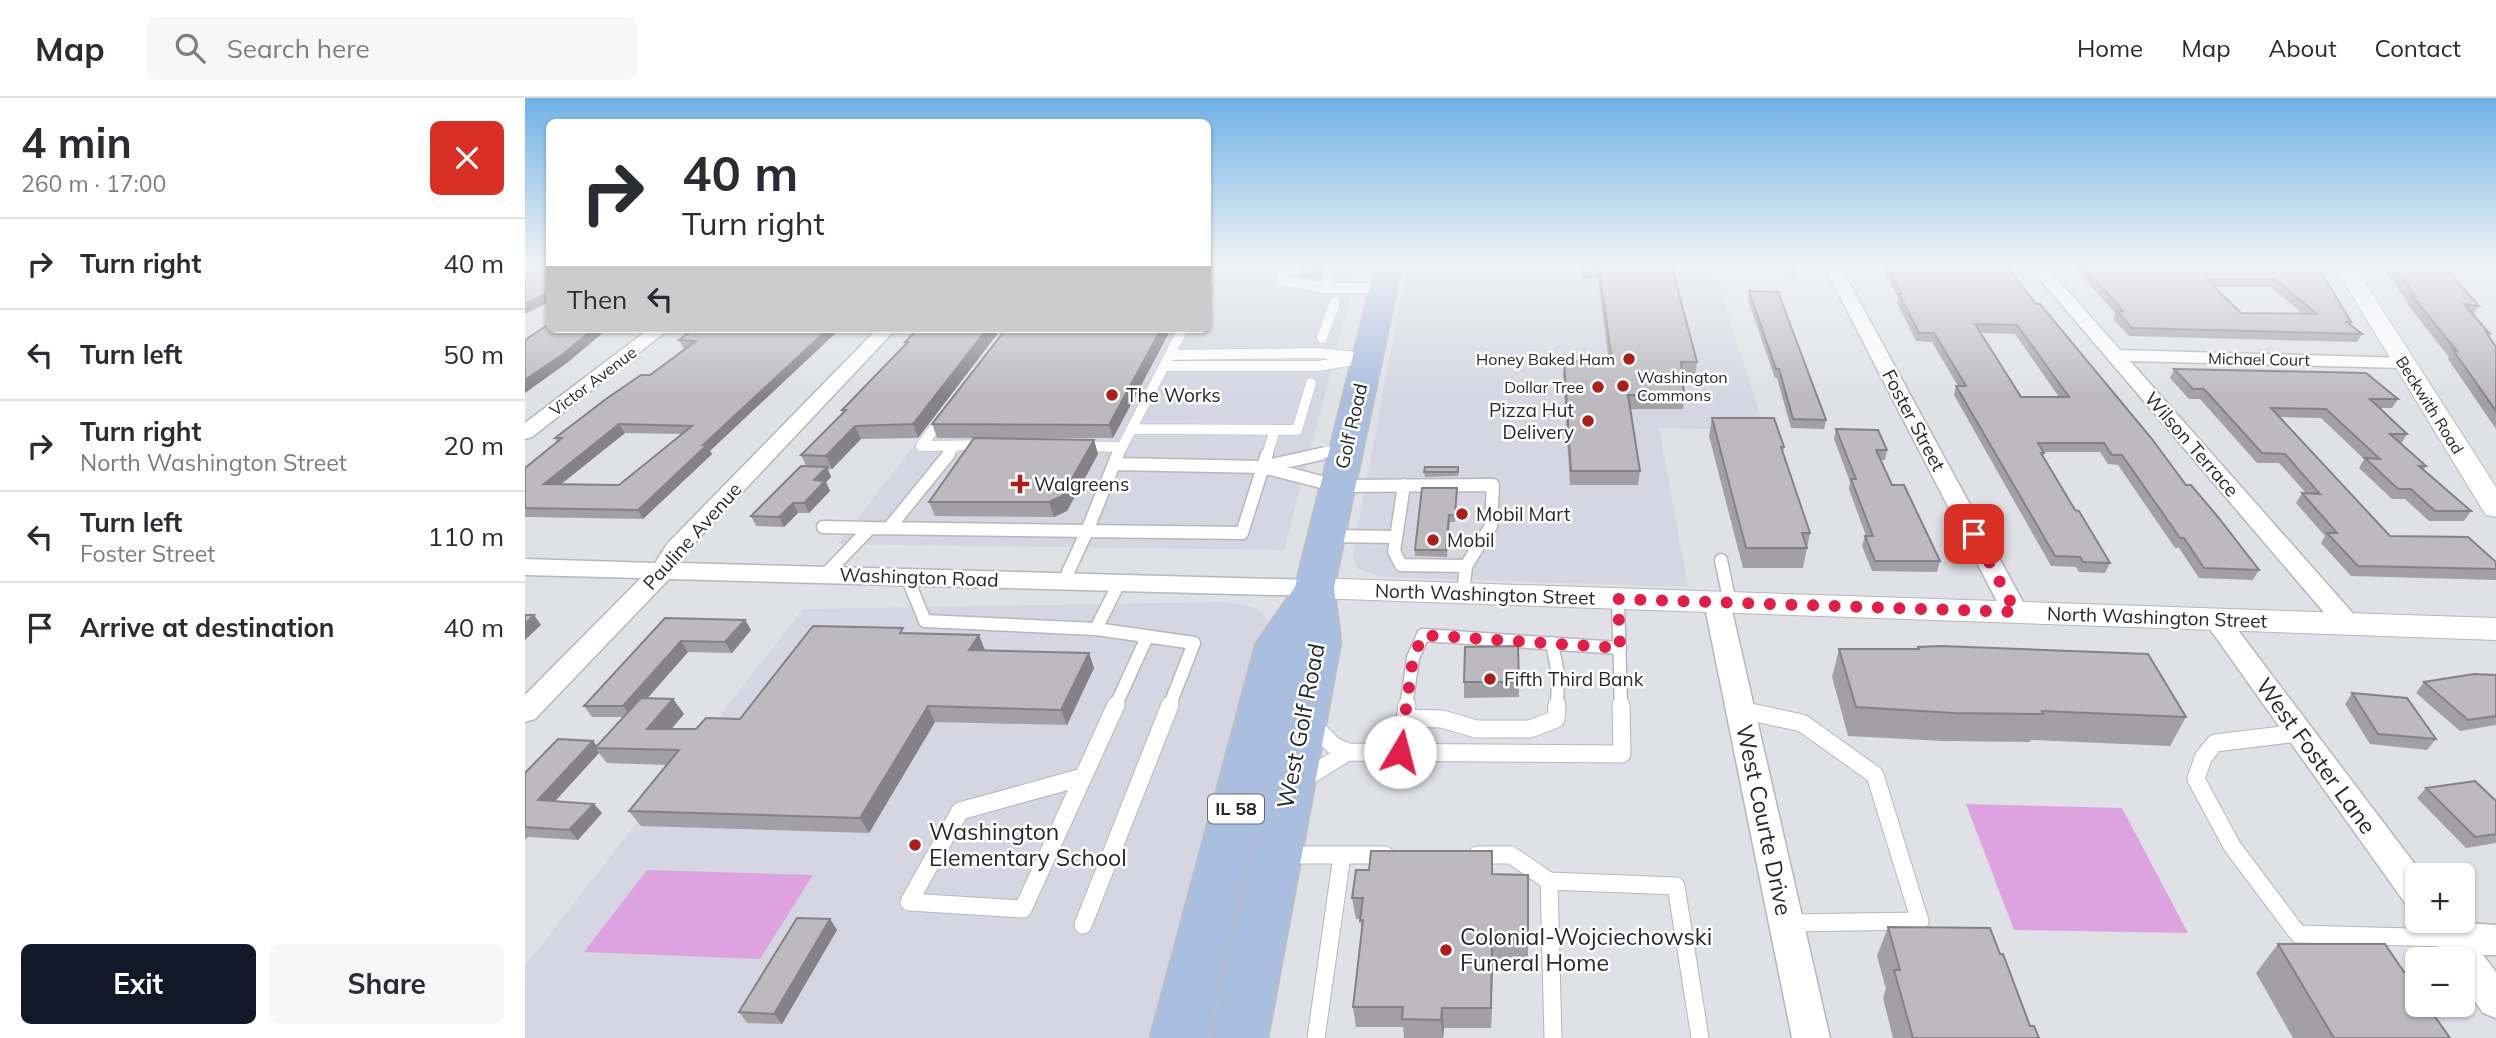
<!DOCTYPE html>
<html lang="en">
<head>
<meta charset="utf-8">
<style>
	:root { --surface:#fff; --page:#f7f7f7; --text:#2b2b33; --muted:#7c7c81; --line:#e1e1e2; --accent:#111827 }
	body { margin:0; font-family:Mulish,sans-serif; background:var(--page); color:var(--text); height:100vh; display:flex; flex-direction:column; font-size:26px; white-space:nowrap }
	* { box-sizing:border-box; margin:0 }
	p { font-size:23px; color:var(--muted) }
	.icon { flex:none; width:38px; height:38px; fill:none; stroke:currentColor; stroke-width:2; stroke-linecap:round; stroke-linejoin:round }
	.map { position:relative; flex:1; overflow:hidden }
	.details { display:flex; flex-direction:column; background:var(--surface); width:525px }
	.details>* { flex:none }
	.guide { position:absolute; left:21px; top:21px; width:665px; height:214px; border-radius:10px; box-shadow:0 2px 5px #0004; background:#fff; color:var(--text); overflow:hidden }
	.fabs { position:absolute; left:1880px; top:765px; display:grid; gap:14px }
	.fabs a { display:grid; place-items:center; width:70px; height:70px; border-radius:10px; background:var(--surface); box-shadow:0 2px 5px #0004; font-size:35px }
	.pin { position:absolute; display:grid; place-items:center; width:60px; height:60px; color:#fff; margin:-30px; border-radius:14px; box-shadow:0 4px 10px #0006 }
	.me { position:absolute; width:77px; margin:-38px; rotate:8deg; stroke-linejoin:round; filter:drop-shadow(0 0 5px #0008) }
	.turn { display:flex; align-items:center; gap:24px; height:147px; padding:0 21px; font-size:32px }
	.turn .icon { width:91px; height:91px; stroke-width:2.5 }
	.turn b { display:block; font-size:49px; line-height:60px }
	.then { display:flex; align-items:center; height:66px; padding:0 21px; background:#0003; gap:14px; font-size:26px }
	.round { display:grid; place-items:center; flex:none; width:74px; height:74px; border-radius:10px; background:var(--page) }
	.overview { display:flex; align-items:center; justify-content:space-between; height:119px; padding:0 21px }
	h1 { font-size:42px; font-weight:700; line-height:52px }
	.primary-button { display:flex; gap:14px; margin-top:auto; padding:14px 21px }
	.primary-button a { flex:1; height:80px; border-radius:10px; background:var(--accent); color:#fff; font-size:28px; font-weight:700; line-height:80px; text-align:center }
	.primary-button a+a { background:var(--page); color:var(--text) }
	ul { padding:0; list-style:none }
	li { display:flex; align-items:center; gap:21px; height:91px; padding:0 21px; border-top:2px solid var(--line) }
	li div { flex:1 }
	li b { display:block; font-size:26px }
	li em { font-style:normal }
	header { display:flex; align-items:center; gap:42px; box-sizing:border-box; height:98px; padding:0 35px; background:var(--surface); border-bottom:2px solid var(--line) }
	header strong { font-size:33px }
	nav { display:flex; gap:38px; margin-inline-start:auto; font-size:24px }
	.search { width:490px; height:63px; background:var(--page); display:flex; align-items:center; gap:18px; box-sizing:border-box; padding:0 24px; border-radius:10px; color:var(--muted); font-size:26px }
	main { display:flex; flex:1; min-height:0 }
	.map>svg:first-child { display:block }
	.built { fill:#d5d6e2 }
	.green { fill:#dda2e0 }
	.lines { fill:none; stroke-linecap:round; stroke-linejoin:round }
	.service-far2-casing { stroke:#b6b7bc; stroke-width:11 }
	.service-far1-casing { stroke:#b6b7bc; stroke-width:15 }
	.service-casing { stroke:#b6b7bc; stroke-width:19 }
	.minor-casing { stroke:#b6b7bc; stroke-width:3 }
	.tertiary-casing { stroke:#b6b7bc; stroke-width:2 }
	.primary-casing { stroke:#bebebf; stroke-width:3 }
	.service-far2 { stroke:#fff; stroke-width:10 }
	.service-far1 { stroke:#fff; stroke-width:12 }
	.service { stroke:#fff; stroke-width:17 }
	.minor { fill:#fff; fill-rule:evenodd }
	.tertiary { fill:#fff; fill-rule:evenodd }
	.primary { fill:#aabee0; fill-rule:evenodd }
	.wall { fill:#a2a0a4; fill-rule:evenodd }
	.shaded-wall { fill:#848286 }
	.building { fill:#bcbabf; stroke:#848286; stroke-width:2; fill-rule:evenodd }
	.route { stroke:#e11d48; stroke-width:12; stroke-dasharray:0 21.6 }
	.poi-dot { fill:#ae1d18; stroke:#fff; stroke-width:2.5 }
	.labels { text-anchor:middle; stroke-width:5; stroke-linejoin:round; paint-order:stroke }
	.far-poi-label { font-size:16px; fill:#28282a; stroke:#fff; text-anchor:end }
	.far-street-label { font-size:16px; fill:#28282a; stroke:#fff }
	.shield { fill:#fff; stroke:#68686a; stroke-width:2 }
	.shield-label { font-size:18px; font-weight:bold; fill:#28282a }
	.poi-label { font-size:19px; fill:#28282a; stroke:#fff; text-anchor:start }
	.street-label { font-size:19px; fill:#28282a; stroke:#fff }
	.near-street-label { font-size:23px; fill:#28282a; stroke:#fff }
	.near-poi-label { font-size:23px; fill:#28282a; stroke:#fff; text-anchor:start }
</style>
</head>
<body>
<header>
<strong>Map</strong>
<div class="search"><svg class="icon" aria-label="search" viewBox="0 0 24 24"><circle cx="10" cy="10" r="6"/><path d="M15 15l6 6"/></svg>Search here</div>
<nav><a>Home</a><a>Map</a><a>About</a><a>Contact</a></nav>
</header>
<main>
<section class="details">
<div class="overview"><div><h1>4 min</h1><p>260 m · 17:00</p></div><a class="round" style="background:#d93025;color:#fff"><svg class="icon" aria-label="close" viewBox="0 0 24 24"><path d="M6 6l12 12M18 6L6 18"/></svg></a></div>
<ul>
<li><svg class="icon" aria-label="right" viewBox="0 0 24 24"><path d="M7 20v-9h11M14 6l5 5-5 5"/></svg><div><b>Turn right</b></div><em>40 m</em></li>
<li><svg class="icon" aria-label="left" viewBox="0 0 24 24"><path d="M17 20v-9H6M10 6l-5 5 5 5"/></svg><div><b>Turn left</b></div><em>50 m</em></li>
<li><svg class="icon" aria-label="right" viewBox="0 0 24 24"><path d="M7 20v-9h11M14 6l5 5-5 5"/></svg><div><b>Turn right</b><p>North Washington Street</p></div><em>20 m</em></li>
<li><svg class="icon" aria-label="left" viewBox="0 0 24 24"><path d="M17 20v-9H6M10 6l-5 5 5 5"/></svg><div><b>Turn left</b><p>Foster Street</p></div><em>110 m</em></li>
<li><svg class="icon" aria-label="arrive" viewBox="0 0 24 24"><path d="M6 21V4h12l-3 4 3 4H6"/></svg><div><b>Arrive at destination</b></div><em>40 m</em></li>
</ul>
<div class="primary-button"><a>Exit</a><a>Share</a></div>
</section>
<div class="map">
<svg width="1971" height="940" viewBox="0 0 1971 940">
	<rect width="100%" height="100%" fill="#e0e1e6"/>
	<path class="built" d="M683,166H834L759,452L312,446L481,231H682Z
		M882,166H1187L1240,332L1134,330L1163,489L856,479L833,471L828,459L830,444Z
		M700,504L728,509L735,513L741,520L743,530L636,940H0V868L278,511Z"/>
	<path class="green" d="M1441,706L1597,710L1663,835L1489,832Z
		M122,772L288,777L235,861L59,854Z"/>
	<g class="lines">
		<defs>
			<path id="service-far2" d="M761,166L756,182L800,190H859
				M682,185L692,166
				M800,190L806,166
				M797,240L810,204
				M645,257L793,255L825,258
				M639,268H793L841,260
				M418,319L396,348L460,347
				M606,331L772,332L786,285
				M555,348L596,349
				M422,357L429,349
				M593,357L658,231
				M742,357L750,332
				M788,357L820,350"/>
			<path id="service-far1" d="M593,356L562,433L717,435L742,356
				M590,366L738,369L812,388L968,387L966,428L941,468L938,495
				M742,368L796,356
				M879,387L869,453L876,467L941,468
				M298,429L345,430
				M364,430L424,356
				M805,438L871,439
				M1196,462L1205,505
				M300,477L345,430L562,433L539,483
				M382,479L400,523L571,531
				M594,485L571,531L669,545L644,609
				M1093,501L1096,609
				M1027,545L1033,576L1032,609
				M590,609L622,539
				M881,609L888,560L898,537L1095,550"/>
			<path id="service" d="M1216,612L1277,625L1350,677L1395,823L1262,825
				M880,620L917,621L951,631H1005L1031,621L1032,607
				M787,626L809,648L823,654L1097,656L1096,607
				M1774,635L1690,645L1678,660L1671,681L1707,748L1773,836L1922,840
				M875,654L882,607
				M558,679L435,713L384,804L498,811L591,607
				M779,681L823,654
				M760,757H860
				M952,757H986L1024,783L1151,788L1175,940
				M1024,783L1028,940
				M558,827L645,607
				M791,940L817,758"/>
			<path id="minor" d="M1298,166H1314L1504,515L1500,521L1491,524L1482,521L1478,515Z
				M1502,166H1519L1595,252L1884,260L1886,264L1877,270L1605,263L1832,520L1836,526L1832,532L1823,535L1814,532Z
				M124,231H144L7,339L0,341V325Z
				M352,231H371L160,455L154,465L789,482L798,484L802,490L798,496L789,498L144,481L10,621L0,624V597L116,480L0,477V461L130,465L142,446Z
				M1192,496L1201,498L1205,504L1305,940H1267L1179,504L1183,498Z
				M1691,512L1700,515L1898,777H1892V809L1880,805L1682,527L1678,521L1682,515Z
				M1895,822L1971,827V857H1958L1971,874V920L1958,915L1937,885V861H1920Z"/>
			<path id="tertiary" d="M1808,166H1828L1971,389V419L1961,417L1957,411Z
				M789,480L1971,520V542L789,500L778,497L774,490L778,483Z"/>
			<path id="primary" d="M851,166H877L809,490L816,544L743,940H685L774,544L683,940H625L731,545L770,489Z"/>
		</defs>
		<use href="#service-far2" class="service-far2-casing"/>
		<use href="#service-far1" class="service-far1-casing"/>
		<use href="#service" class="service-casing"/>
		<use href="#minor" class="minor-casing"/>
		<use href="#tertiary" class="tertiary-casing"/>
		<use href="#primary" class="primary-casing"/>
		<use href="#service-far2" class="service-far2"/>
		<use href="#service-far1" class="service-far1"/>
		<use href="#service" class="service"/>
		<use href="#minor" class="minor"/>
		<use href="#tertiary" class="tertiary"/>
		<use href="#primary" class="primary"/>
	</g>
	<path class="wall" d="M775,166H799L795,180L776,178Z
		M1055,166H1146L1172,264L1170,278H1157L1159,297L1158,311H1105L1115,373L1113,387H1045L1038,277L1039,263L1084,264L1073,181H1057Z
		M1240,166H1269L1271,171L1269,179L1241,169Z
		M1355,166H1480L1511,206L1661,387L1734,472L1728,482L1674,480L1654,450H1650L1593,367L1583,366L1575,354H1518V358L1550,412L1585,465L1580,475L1554,474L1551,469L1526,468L1429,297L1431,288H1433L1407,244L1391,243L1372,205L1373,200ZM1456,235L1490,236L1534,299H1496Z
		M1546,166H1769L1826,224L1825,226L1837,236L1832,244L1604,238L1588,221L1590,215ZM1689,189H1746L1778,216L1716,215Z
		M1855,166H1917L1954,208L1948,217L1964,235L1963,237L1971,249V331L1923,261L1924,259L1882,206L1883,204Z
		M1224,193L1301,322L1299,331L1266,330L1252,280H1250L1223,202Z
		M169,231L185,353L187,356L118,421L0,419V370L32,344L30,340L125,277L161,251H159L154,242ZM100,335L157,336L94,387L36,386Z
		M393,231H476L393,340L336,341L307,371H303L306,379L301,384L305,393L284,415H273L259,429L231,428L226,418L281,368L276,357L318,315L317,312L381,246L380,244Z
		M646,231L588,340H412L407,326Z
		M1649,271L1873,301L1867,310H1855L1882,336L1876,346L1901,368L1899,372L1946,413L1939,423H1904L1880,401H1867L1834,370L1839,361L1796,320L1755,319L1865,438L1971,464V482L1826,478L1796,445L1800,438L1771,405L1777,395H1781L1754,365H1732L1675,301H1664L1645,280Z
		M1187,320L1259,349L1258,354L1285,435L1278,470H1218L1184,338Z
		M1311,331L1362,352L1360,362H1355L1367,387L1415,463L1412,474L1347,473L1337,448L1340,438H1341L1324,391L1325,384L1309,341Z
		M569,342L573,356L542,413L529,419L410,418L404,404Z
		M933,369V378L900,379L899,374Z
		M932,390L930,424H925L922,459L890,458V452Z
		M140,520L220,522L226,532L207,555L163,554L122,600L148,601L159,616L146,631H171L215,621L380,535L459,553L564,555L569,570L542,627L410,624L344,735L116,728L104,713L141,667L82,665L74,655L30,703L77,715L53,742L3,739L0,742V675L68,643L72,648L99,619H67L59,608Z
		M993,548L994,599L939,600V584Z
		M1393,549L1661,619L1645,648L1506,642L1505,644L1418,643L1323,638L1307,579L1314,551H1392Z
		M1971,577V627L1935,633L1891,595L1899,584Z
		M1827,595L1911,641L1902,652L1845,646L1820,606Z
		M1901,690L1971,703V745L1941,750L1892,700Z
		M968,776L1003,840V861H968L966,930H919L918,940H879L878,929H831L828,909L837,835L835,821H831L827,800Z
		M305,821L312,832L257,926L222,925L214,914Z
		M1363,829L1475,856L1505,928L1514,940H1368L1358,900L1361,891L1352,858Z
		M1753,846L1892,906H1904L1903,908L1925,940H1768L1731,875Z"/>
	<path class="shaded-wall" d="M794,166H799L795,180L793,168Z
		M24,194V204L0,216V206Z
		M68,231H79L80,233L42,265L0,295V282Z
		M303,231H315L185,353L187,356L118,421L113,412L178,347Z
		M462,231H476L393,340L388,326Z
		M636,231H646L588,340L584,327Z
		M94,326L100,335L25,395L19,386Z
		M330,328L336,341L307,371L301,358Z
		M569,342L573,356L542,413L529,419L524,404Z
		M302,369L306,379L301,384L305,393L284,415L279,405L289,382Z
		M268,405L273,415L259,429L254,419Z
		M9,517L16,527L0,542V526Z
		M220,522L226,532L207,555L200,544Z
		M454,537L460,552L451,567L444,552Z
		M156,543L163,554L106,619L98,608Z
		M564,555L569,570L542,627L536,612Z
		M148,601L159,616L133,647L122,631Z
		M403,608L410,624L344,735L335,720Z
		M68,643L74,650H70L74,655L22,712L13,702Z
		M69,706L77,715L53,742L44,732Z
		M305,821L312,832L257,926L249,916Z
		M967,840L968,861L966,930V910Z
		M917,910L919,930L918,940L916,922Z"/>
	<path class="building" d="M18,166H24V194L0,206V177Z
		M1057,166H1146L1172,264H1156L1159,297H1103L1115,373H1046L1039,263L1087,264L1074,168L1057,169Z
		M1258,166H1269L1271,171Z
		M1361,166H1480L1511,206H1515L1627,341L1661,387H1666L1693,419L1734,472L1679,470L1659,440H1655L1597,357H1587L1579,345H1513L1519,355H1516L1550,412L1554,413L1585,465L1558,464L1555,459L1530,458L1431,288H1441L1409,235H1394L1374,196H1377ZM1450,226L1492,227L1544,299H1496Z
		M1556,166H1769L1793,169L1826,224H1822L1837,236L1607,230L1592,213H1598ZM1681,181H1749L1792,216L1716,215Z
		M1866,166H1917L1954,208L1939,206L1964,235L1961,234L1971,249V313L1928,252L1932,253L1887,198H1891Z
		M1224,193L1253,194L1301,322L1268,321L1254,271H1251Z
		M24,226V231H68L37,257L0,282V242Z
		M169,231H303L178,347H182L113,412L0,410V370L37,340H30L81,301L116,277H125L171,243L154,242ZM94,326L167,328L94,387L19,386Z
		M393,231H462L388,326L330,328L301,358L276,357L321,312H317L383,244H380Z
		M481,231H636L584,327L407,326Z
		M1649,271L1841,275L1873,301H1845L1882,336H1865L1901,368H1894L1946,413H1910L1886,391H1873L1840,360L1855,361L1801,311L1746,310L1865,438L1943,439L1971,464V471L1833,468L1802,435H1812L1777,395L1795,396L1760,356L1737,355L1679,291H1668Z
		M1187,320H1249L1259,349H1256L1285,435H1277L1282,450H1221Z
		M1311,331L1353,332L1362,352H1351L1367,387H1379L1415,463H1350L1340,438H1348L1326,381H1331Z
		M449,340L569,342L537,398L524,404H404Z
		M276,368L302,369L289,382L300,383L279,405H268L254,419L226,418Z
		M900,369H933V374H899Z
		M897,390H932L930,417H924L921,452H890Z
		M0,517H9L0,526Z
		M140,520L220,522L200,544L156,543L98,608H59Z
		M288,528L378,530L375,535L454,537L444,552L564,555L536,612L403,608L335,720L104,713L154,652L70,650L116,600L148,601L122,631H171L181,620L215,621Z
		M993,548L994,584H939L940,549Z
		M1416,548L1623,556L1661,619L1517,613L1518,616L1429,615L1331,609L1314,551H1394L1393,549Z
		M1949,576L1971,577V618L1943,622L1899,584Z
		M1827,595L1882,600L1911,641L1853,636Z
		M33,641L68,643L13,702L69,706L44,732L0,729V675Z
		M1950,683L1971,703V736L1950,739L1901,690Z
		M846,753H967V776L1003,777V840H967L966,910H917L916,922L877,921L878,909H828L838,822L835,823L838,800H827L831,772H844Z
		M272,820L305,821L249,916L214,914Z
		M1363,829L1465,830L1475,856H1478L1505,928H1509L1514,940H1388L1369,872H1375Z
		M1753,846H1860L1879,874H1887L1892,881V906H1901L1925,940H1809Z"/>
	<linearGradient id="sky" x2="0" y2="1"><stop stop-color="#6fb1e6"/><stop offset="0.56" stop-color="#f1f2f4"/><stop offset="1" stop-color="#f1f2f4" stop-opacity="0"/></linearGradient>
	<rect width="1971" height="298" fill="url(#sky)"/>
	<g class="lines">
		<path class="route" d="M875,654L888,560L898,537L1095,550L1093,501L1491,514L1449,436"/>
	</g>
	<g class="poi-dot">
		<circle cx="1104" cy="261" r="7"/>
		<circle cx="1098" cy="288" r="7"/>
		<circle cx="1073" cy="289" r="7"/>
		<circle cx="587" cy="297" r="7"/>
		<circle cx="1063" cy="323" r="7"/>
		<path d="M491.5 375.5h7v7h7v7h-7v7h-7v-7h-7v-7h7z"/>
		<circle cx="937" cy="416" r="7"/>
		<circle cx="908" cy="442" r="7"/>
		<circle cx="965" cy="581" r="7"/>
		<circle cx="390" cy="747" r="7"/>
		<circle cx="921" cy="852" r="7"/>
	</g>
	<g class="labels">
		<g class="far-poi-label">
			<text x="1090" y="267">Honey Baked Ham</text>
			<text x="1112" y="285" text-anchor="start">Washington<tspan x="1112" dy="18">Commons</tspan></text>
			<text x="1059" y="295">Dollar Tree</text>
		</g>
		<g class="far-street-label">
			<text transform="translate(1734 261) rotate(1)" y="6">Michael Court</text>
			<text transform="translate(68 283) rotate(-37)" y="6">Victor Avenue</text>
			<text transform="translate(1905 307) rotate(58)" y="6">Beckwith Road</text>
		</g>
		<rect class="shield" x="683" y="696.5" width="56" height="29" rx="5"/>
		<g class="shield-label">
			<text x="711" y="717">IL 58</text>
		</g>
		<g class="poi-label">
			<text x="601" y="304">The Works</text>
			<text x="1049" y="319" text-anchor="end">Pizza Hut<tspan x="1049" dy="22">Delivery</tspan></text>
			<text x="509" y="393">Walgreens</text>
			<text x="951" y="423">Mobil Mart</text>
			<text x="922" y="449">Mobil</text>
			<text x="979" y="588">Fifth Third Bank</text>
		</g>
		<g class="street-label">
			<text transform="translate(1389 322) rotate(62)" y="7">Foster Street</text>
			<text transform="translate(826 328) rotate(-77)" y="7">Golf Road</text>
			<text transform="translate(1667 346) rotate(49)" y="7">Wilson Terrace</text>
			<text transform="translate(167 438) rotate(-48)" y="7">Pauline Avenue</text>
			<text transform="translate(394 479) rotate(2)" y="7">Washington Road</text>
			<text transform="translate(960 496) rotate(2)" y="7">North Washington Street</text>
			<text transform="translate(1632 519) rotate(2)" y="7">North Washington Street</text>
		</g>
		<g class="near-street-label">
			<text transform="translate(776 628) rotate(-79)" y="8">West Golf Road</text>
			<text transform="translate(1791 658) rotate(54)" y="8">West Foster Lane</text>
			<text transform="translate(1239 722) rotate(78)" y="8">West Courte Drive</text>
		</g>
		<g class="near-poi-label">
			<text x="404" y="742">Washington<tspan x="404" dy="26">Elementary School</tspan></text>
			<text x="935" y="847">Colonial-Wojciechowski<tspan x="935" dy="26">Funeral Home</tspan></text>
		</g>
	</g>
</svg>
<div class="fabs">
<a>+</a>
<a>−</a>
</div>
<div class="pin" style="left:1449px;top:436px;background:#d93025"><svg class="icon" aria-label="arrive" viewBox="0 0 24 24"><path d="M6 21V4h12l-3 4 3 4H6"/></svg></div>
<svg class="me" style="left:875px;top:654px" viewBox="-20 -20 40 40"><circle r="19" fill="#fff"/><path d="M0-13L10 11 0 6-10 11z" fill="#e11d48"/></svg>
<div class="guide">
<div class="turn"><svg class="icon" aria-label="right" viewBox="0 0 24 24"><path d="M7 20v-9h11M14 6l5 5-5 5"/></svg><div><b>40 m</b>Turn right</div></div>
<div class="then">Then<svg class="icon" aria-label="left" viewBox="0 0 24 24"><path d="M17 20v-9H6M10 6l-5 5 5 5"/></svg></div>
</div>
</div>
</main>
</body>
</html>
